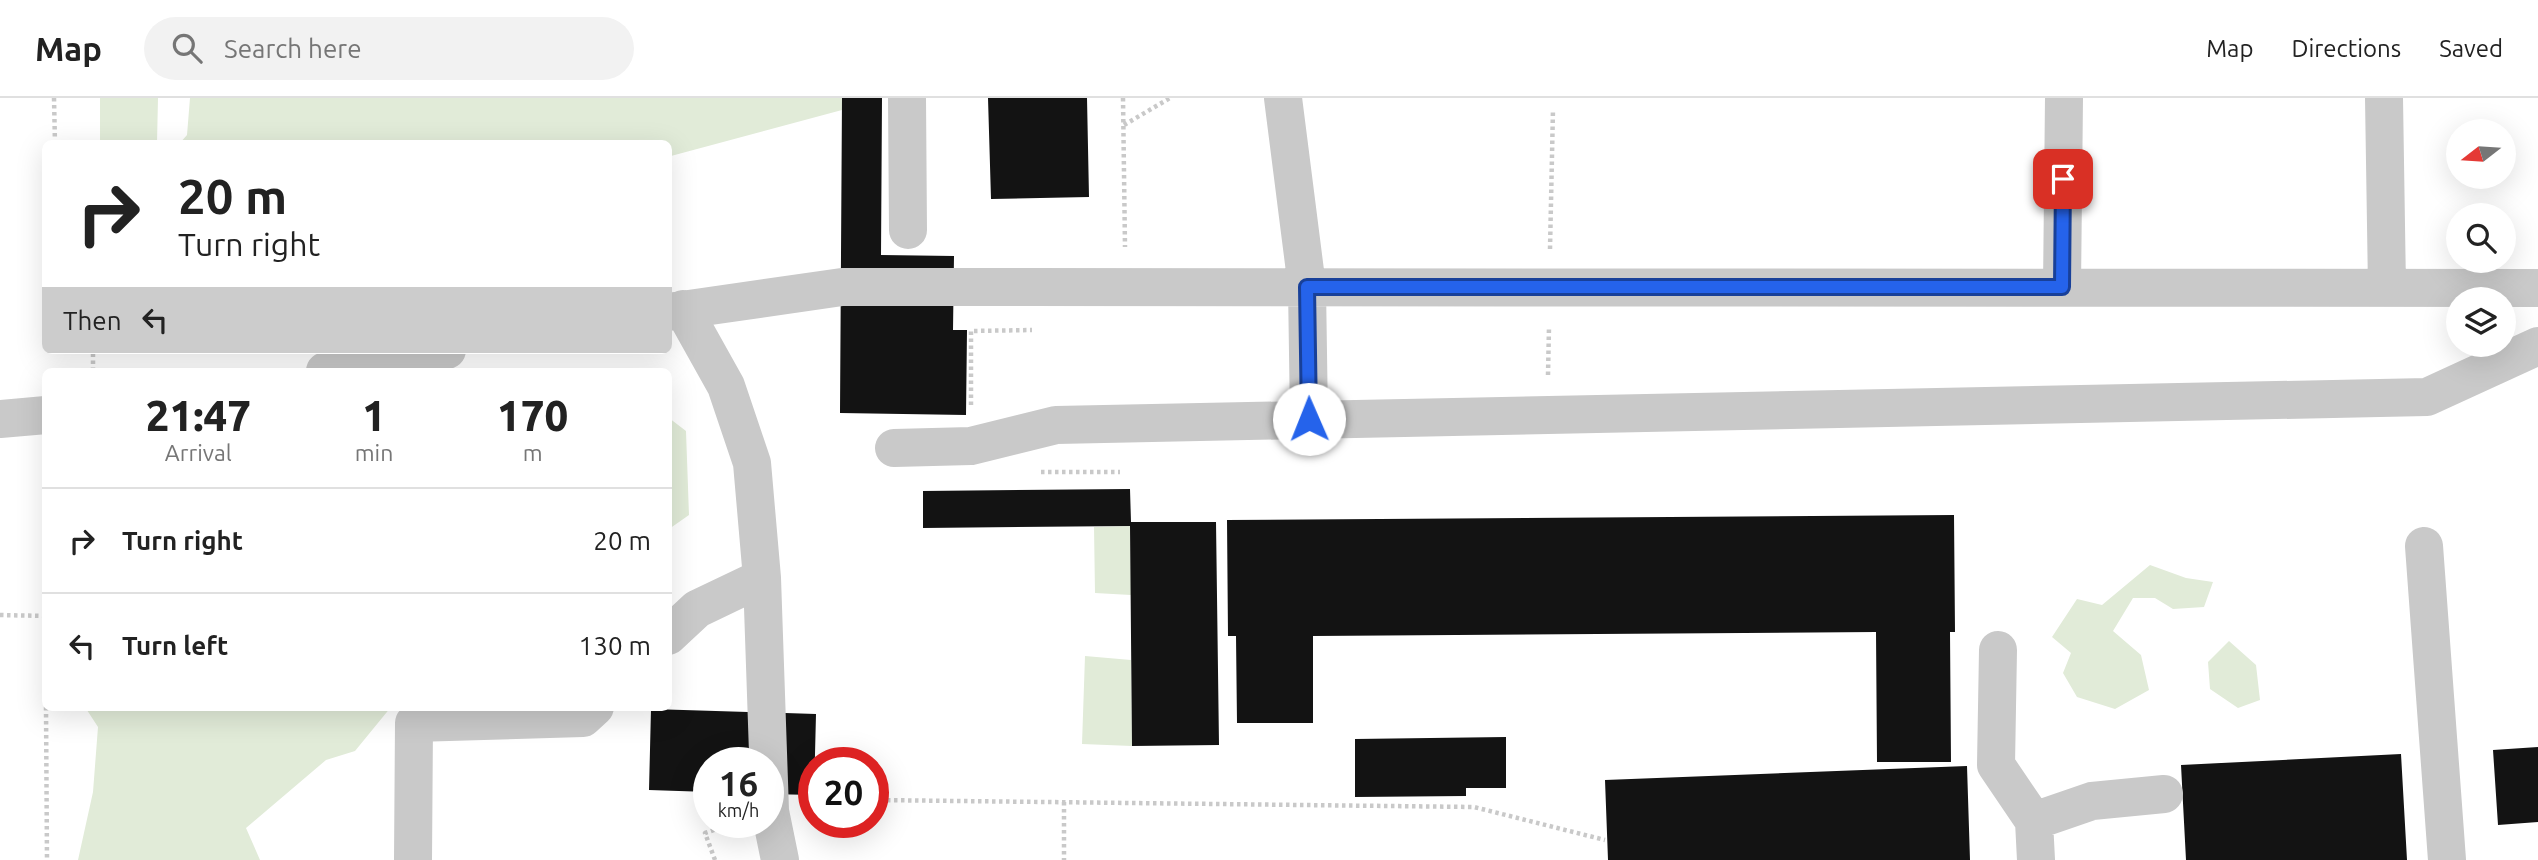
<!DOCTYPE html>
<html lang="en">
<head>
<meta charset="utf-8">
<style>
	:root { --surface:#fff; --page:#f2f2f2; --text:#222; --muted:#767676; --line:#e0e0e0 }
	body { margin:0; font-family:Ubuntu,sans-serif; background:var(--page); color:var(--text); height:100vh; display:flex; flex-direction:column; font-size:26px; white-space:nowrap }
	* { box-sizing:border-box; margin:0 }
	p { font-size:23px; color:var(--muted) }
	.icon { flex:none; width:38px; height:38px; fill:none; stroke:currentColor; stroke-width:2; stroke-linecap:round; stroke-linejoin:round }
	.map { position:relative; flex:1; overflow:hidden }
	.drawer { position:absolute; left:42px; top:270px; width:630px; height:343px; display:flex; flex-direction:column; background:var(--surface); border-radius:10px; box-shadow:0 7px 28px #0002 }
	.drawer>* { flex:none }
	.guide { position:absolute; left:42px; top:42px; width:630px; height:214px; border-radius:10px; box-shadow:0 7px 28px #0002; background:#fff; color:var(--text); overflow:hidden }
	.needle { width:46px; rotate:253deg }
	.buttons { position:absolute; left:2446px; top:21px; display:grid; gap:14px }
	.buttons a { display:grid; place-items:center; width:70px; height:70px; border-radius:50%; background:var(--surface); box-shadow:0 7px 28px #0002; font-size:35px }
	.speed { position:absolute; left:693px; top:649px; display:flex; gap:14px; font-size:35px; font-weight:700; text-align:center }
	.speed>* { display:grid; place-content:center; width:91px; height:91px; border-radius:50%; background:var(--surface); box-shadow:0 7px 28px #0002; line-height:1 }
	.speed small { font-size:18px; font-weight:400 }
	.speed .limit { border:10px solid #d22; background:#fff; color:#111 }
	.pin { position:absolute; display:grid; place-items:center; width:60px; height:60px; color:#fff; margin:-30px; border-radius:14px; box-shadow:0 4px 10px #0006 }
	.me { position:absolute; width:77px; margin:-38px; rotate:359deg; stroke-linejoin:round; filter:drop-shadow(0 0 5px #0008) }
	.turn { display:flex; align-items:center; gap:24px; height:147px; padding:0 21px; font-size:32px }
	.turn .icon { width:91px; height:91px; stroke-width:2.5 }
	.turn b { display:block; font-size:49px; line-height:60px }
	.then { display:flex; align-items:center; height:66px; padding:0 21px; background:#0003; gap:14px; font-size:26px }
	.eta { display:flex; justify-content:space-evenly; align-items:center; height:119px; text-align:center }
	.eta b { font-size:42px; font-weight:800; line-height:49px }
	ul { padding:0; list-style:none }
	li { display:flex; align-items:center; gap:21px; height:105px; padding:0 21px; border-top:2px solid var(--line) }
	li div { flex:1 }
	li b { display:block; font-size:26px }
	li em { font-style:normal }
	header { display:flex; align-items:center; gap:42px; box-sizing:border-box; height:98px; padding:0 35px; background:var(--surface); border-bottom:2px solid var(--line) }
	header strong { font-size:33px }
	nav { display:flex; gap:38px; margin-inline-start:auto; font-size:24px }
	.search { width:490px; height:63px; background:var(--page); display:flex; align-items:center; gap:18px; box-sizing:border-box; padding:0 24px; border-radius:38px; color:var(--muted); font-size:26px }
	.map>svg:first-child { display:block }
	.green { fill:#e1ebd8 }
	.building { fill:#131313 }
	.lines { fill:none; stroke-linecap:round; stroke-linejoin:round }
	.path { stroke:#c9c9c9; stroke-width:4.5; stroke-dasharray:3.5 3.5; stroke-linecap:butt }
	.minor { stroke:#c9c9c9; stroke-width:38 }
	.route-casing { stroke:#184099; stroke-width:18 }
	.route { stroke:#2563eb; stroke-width:12 }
</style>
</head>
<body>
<header>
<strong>Map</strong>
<div class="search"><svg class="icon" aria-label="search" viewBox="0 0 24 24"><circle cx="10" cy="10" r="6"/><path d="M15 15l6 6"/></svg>Search here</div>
<nav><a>Map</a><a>Directions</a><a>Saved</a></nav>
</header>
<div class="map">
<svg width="2538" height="762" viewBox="0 0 2538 762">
	<rect width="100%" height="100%" fill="#fff"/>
	<path class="green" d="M100,0H158L157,45H100Z
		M190,0H842V12L671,58L669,61L668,46H179L187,37Z
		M669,320L686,333L689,417L669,431Z
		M1130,428L1131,497L1095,495L1094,429Z
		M2150,467L2186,480L2213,484L2204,509L2173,511L2155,500H2133L2113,533L2141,557L2149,592L2115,611L2077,599L2063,575L2071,555L2052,539L2077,501L2102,507Z
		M2229,543L2256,567L2260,602L2238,610L2210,591L2208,564Z
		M1085,558L1131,562L1132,648L1082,646Z
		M85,609H391L355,653L326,662L246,730L260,762H78L93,694L98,629Z"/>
	<path class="building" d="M842,0H882L881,157L954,158L953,232H967L966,317L840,315Z
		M988,0H1087L1089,99L991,101Z
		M1130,391L1131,424H1216L1219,647L1132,648L1130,428L923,430V393Z
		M1954,417L1955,534H1950L1951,664H1877L1876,534L1313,538V625H1237L1236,538H1228L1227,422Z
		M651,611L816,616L814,697L768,696V665H709V694L649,692Z
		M1506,639V690H1466V698L1355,699V641Z
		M2538,649V724L2498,727L2493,652Z
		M2401,656L2407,762H2186L2181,667Z
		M1967,668L1970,762H1608L1605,682Z"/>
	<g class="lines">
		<path class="path" d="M54,0L55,46
			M1123,0L1125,149
			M1124,27L1170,0
			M1550,151L1553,11
			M93,273V252
			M1548,277L1549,229
			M971,307V233L1032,232
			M1041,374H1120
			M46,496V507
			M0,517L46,518
			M46,609L47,762
			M873,702L1474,709L1605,742
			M1064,704V762
			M715,762L705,735L732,726"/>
		<path class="minor" d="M907,0L908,132
			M1283,0L1307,189L1309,321
			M2384,0L2387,190
			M2062,189L2064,0
			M683,211L726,288L752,365L762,480L770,713L780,762
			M668,214L842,189L2538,190
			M325,273L447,252
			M0,321L46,317
			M894,350L971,348L1056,327L2427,299L2538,248
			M2424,448L2447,762
			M668,538L697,511L762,480
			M1998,552L1996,667L2034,723L2036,762
			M2034,723L2092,703L2164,696
			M413,762L414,625L583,620L595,609"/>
	</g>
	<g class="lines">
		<defs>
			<path id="route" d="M1309,321L1307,189H2062L2063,81"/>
		</defs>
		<use href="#route" class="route-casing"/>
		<use href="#route" class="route"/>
	</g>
</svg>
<div class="buttons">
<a><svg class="needle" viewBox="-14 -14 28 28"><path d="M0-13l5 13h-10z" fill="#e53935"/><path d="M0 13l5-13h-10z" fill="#767676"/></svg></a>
<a><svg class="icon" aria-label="search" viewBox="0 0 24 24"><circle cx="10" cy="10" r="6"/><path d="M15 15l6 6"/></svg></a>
<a><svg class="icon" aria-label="layers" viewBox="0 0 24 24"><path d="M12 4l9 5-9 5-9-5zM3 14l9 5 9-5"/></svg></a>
</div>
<div class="speed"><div>16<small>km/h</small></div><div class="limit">20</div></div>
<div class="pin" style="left:2063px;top:81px;background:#d93025"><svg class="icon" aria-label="arrive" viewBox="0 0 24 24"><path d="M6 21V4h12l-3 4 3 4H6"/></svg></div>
<svg class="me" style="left:1309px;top:321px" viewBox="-20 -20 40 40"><circle r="19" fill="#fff"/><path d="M0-13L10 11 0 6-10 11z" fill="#2563eb"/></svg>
<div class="guide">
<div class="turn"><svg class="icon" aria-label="right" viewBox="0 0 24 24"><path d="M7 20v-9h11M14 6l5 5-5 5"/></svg><div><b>20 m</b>Turn right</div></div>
<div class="then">Then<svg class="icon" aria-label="left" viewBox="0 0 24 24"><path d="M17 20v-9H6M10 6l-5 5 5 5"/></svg></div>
</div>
<section class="drawer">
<div class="eta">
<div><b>21:47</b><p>Arrival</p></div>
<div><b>1</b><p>min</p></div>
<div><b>170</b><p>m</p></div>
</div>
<ul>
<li><svg class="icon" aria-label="right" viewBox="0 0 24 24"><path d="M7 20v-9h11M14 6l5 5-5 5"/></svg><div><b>Turn right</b></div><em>20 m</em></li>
<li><svg class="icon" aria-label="left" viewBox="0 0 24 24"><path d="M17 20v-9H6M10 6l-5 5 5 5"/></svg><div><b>Turn left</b></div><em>130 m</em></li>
</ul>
</section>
</div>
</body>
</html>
